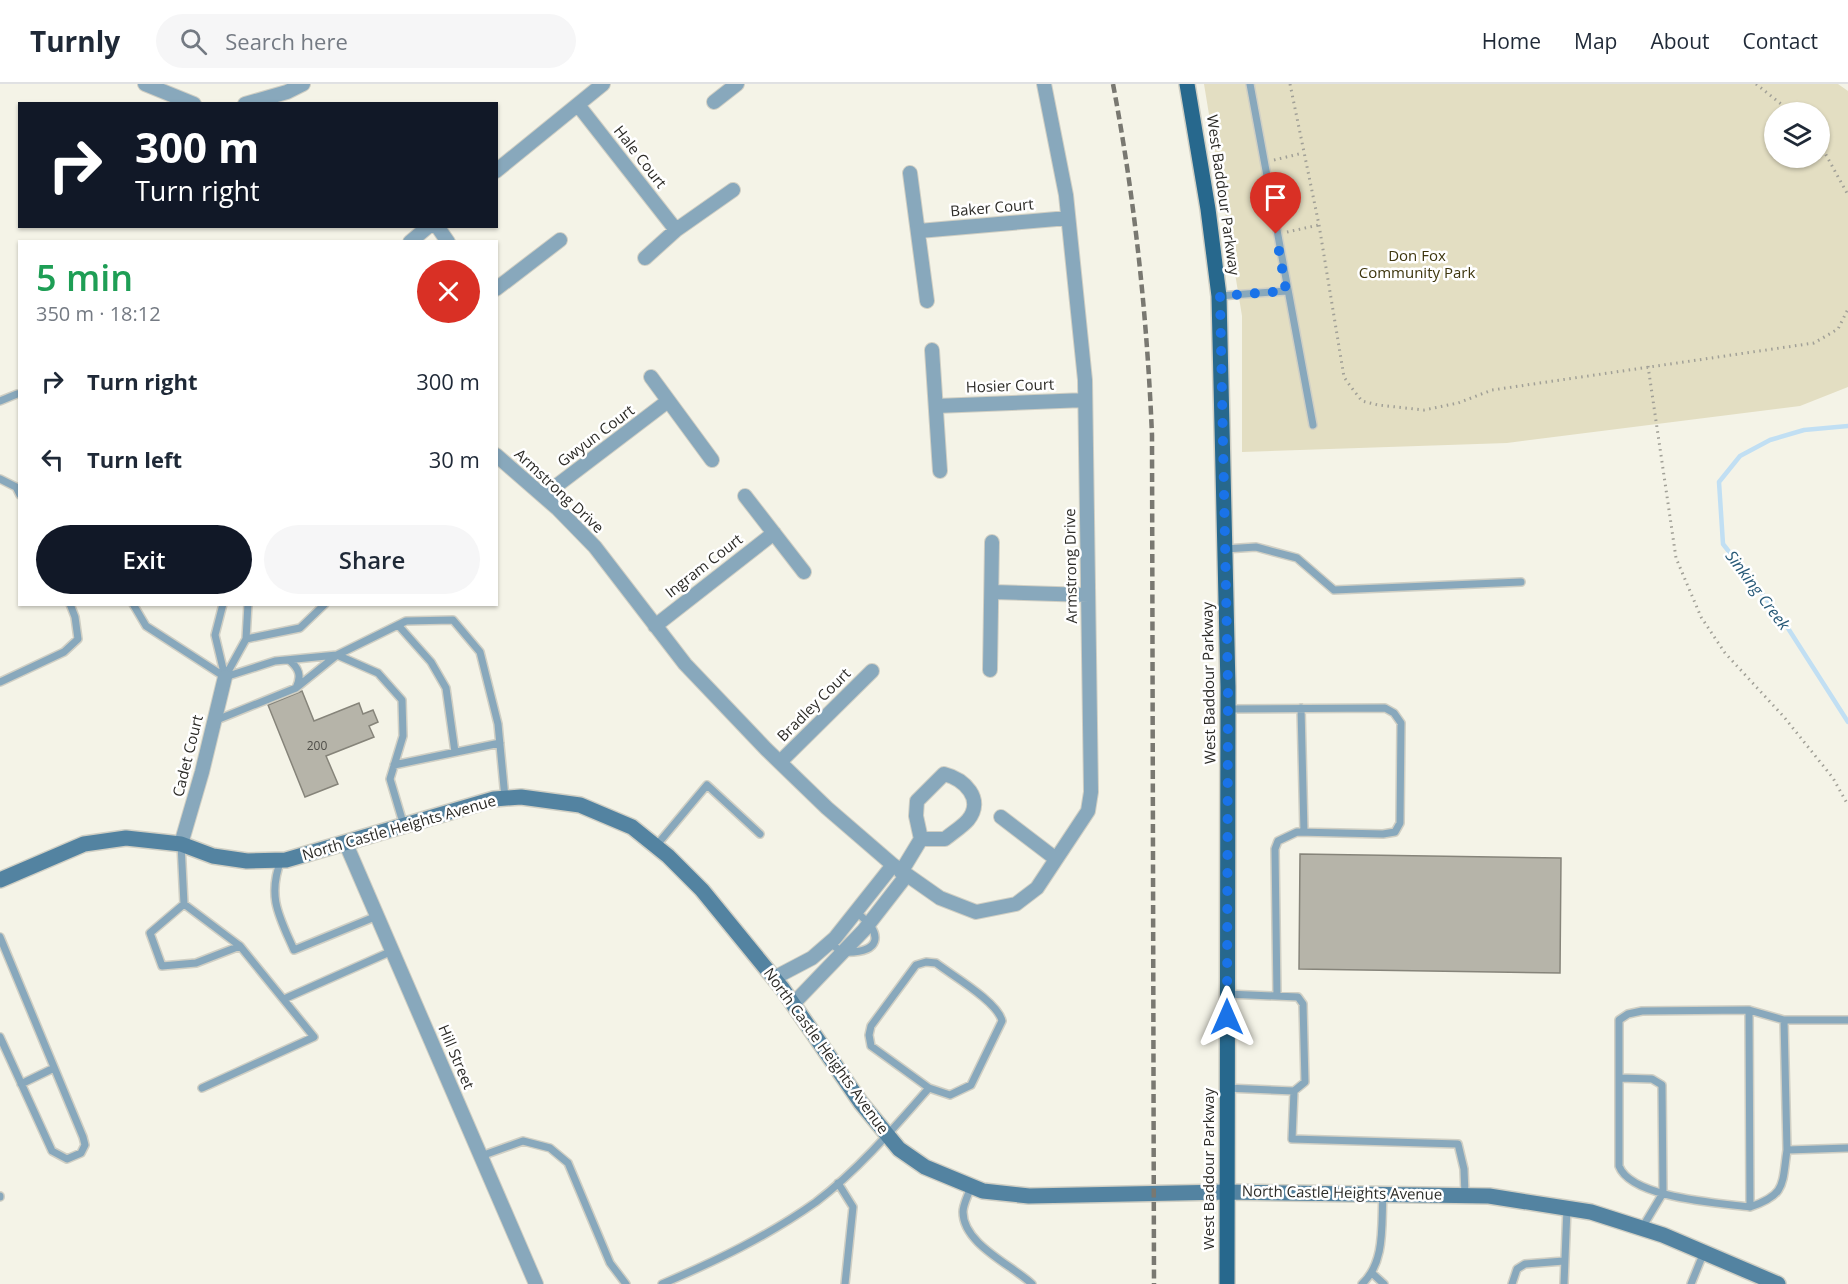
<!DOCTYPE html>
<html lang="en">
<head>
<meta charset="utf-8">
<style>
	:root { --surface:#fff; --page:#f6f6f7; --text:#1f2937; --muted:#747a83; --line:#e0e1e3; --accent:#111827 }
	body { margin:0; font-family:"Open Sans",sans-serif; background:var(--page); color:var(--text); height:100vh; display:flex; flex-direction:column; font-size:22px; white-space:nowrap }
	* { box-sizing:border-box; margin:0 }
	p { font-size:20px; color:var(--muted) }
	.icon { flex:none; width:33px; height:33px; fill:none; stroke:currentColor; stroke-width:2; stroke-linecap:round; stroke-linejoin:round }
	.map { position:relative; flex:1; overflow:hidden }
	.sheet { position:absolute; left:18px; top:156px; width:480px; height:366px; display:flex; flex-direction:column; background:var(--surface); border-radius:0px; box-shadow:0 2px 4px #0004 }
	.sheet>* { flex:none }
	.top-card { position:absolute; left:18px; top:18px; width:480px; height:126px; border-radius:0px; box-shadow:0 2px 4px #0004; background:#111827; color:#fff; overflow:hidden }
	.tools { position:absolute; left:1764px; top:18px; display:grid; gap:12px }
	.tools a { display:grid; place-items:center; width:66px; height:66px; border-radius:50%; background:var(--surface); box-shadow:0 2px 4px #0004; font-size:30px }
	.pin { position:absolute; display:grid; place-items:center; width:51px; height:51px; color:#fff; margin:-62px -26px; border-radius:50% 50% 50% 0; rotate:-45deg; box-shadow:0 0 6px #0007 }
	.pin .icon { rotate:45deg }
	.me { position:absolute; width:66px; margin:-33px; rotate:0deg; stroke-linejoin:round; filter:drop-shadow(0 0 4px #0008) }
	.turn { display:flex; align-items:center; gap:21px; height:126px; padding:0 18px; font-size:27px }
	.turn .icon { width:78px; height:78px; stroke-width:2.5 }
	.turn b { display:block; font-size:42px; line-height:51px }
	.round { display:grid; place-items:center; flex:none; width:63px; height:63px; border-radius:32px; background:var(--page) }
	.overview { display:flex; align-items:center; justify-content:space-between; height:102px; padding:0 18px }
	h1 { font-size:36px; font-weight:600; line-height:45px; color:#1e9e55 }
	.action { display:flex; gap:12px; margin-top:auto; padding:12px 18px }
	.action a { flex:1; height:69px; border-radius:36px; background:var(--accent); color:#fff; font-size:24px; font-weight:600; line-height:69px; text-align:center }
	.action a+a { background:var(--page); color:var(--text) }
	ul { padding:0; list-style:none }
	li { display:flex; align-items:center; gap:18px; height:78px; padding:0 18px }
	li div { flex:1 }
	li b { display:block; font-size:22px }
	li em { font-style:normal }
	header { display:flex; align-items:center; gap:36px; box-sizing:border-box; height:84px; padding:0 30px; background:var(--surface); border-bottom:2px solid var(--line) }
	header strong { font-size:28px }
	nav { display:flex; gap:33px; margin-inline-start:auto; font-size:21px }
	.search { width:420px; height:54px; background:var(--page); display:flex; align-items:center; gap:15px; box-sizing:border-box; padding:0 21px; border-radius:33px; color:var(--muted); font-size:22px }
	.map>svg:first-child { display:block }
	.green { fill:#e3dec2; fill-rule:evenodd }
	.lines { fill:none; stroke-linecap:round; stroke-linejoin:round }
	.stream { stroke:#c1dff3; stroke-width:4.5 }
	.building { fill:#b6b4a9; stroke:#86847a; stroke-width:1.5 }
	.lane-casing { stroke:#d0cfc4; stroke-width:10 }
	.street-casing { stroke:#d0cfc4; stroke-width:16 }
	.secondary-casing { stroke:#d0cfc4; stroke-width:18 }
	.primary-casing { stroke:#d0cfc4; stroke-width:18 }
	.path { stroke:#a1a097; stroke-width:3; stroke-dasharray:1.5 4.5; stroke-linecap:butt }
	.lane { stroke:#88a8bc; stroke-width:7 }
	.street { stroke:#88a8bc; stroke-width:14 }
	.secondary { stroke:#5383a1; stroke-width:15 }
	.primary { stroke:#27688d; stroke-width:15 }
	.rail { stroke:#797871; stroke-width:4.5; stroke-dasharray:9 4.5; stroke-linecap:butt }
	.route { stroke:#1a73e8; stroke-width:10; stroke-dasharray:0 18 }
	.labels { text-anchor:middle; stroke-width:5; stroke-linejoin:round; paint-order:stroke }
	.number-label { font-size:12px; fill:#4e4d48 }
	.street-label { font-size:15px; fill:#2c2b27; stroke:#fff }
	.park-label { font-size:15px; fill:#3e360e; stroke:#fff }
	.water-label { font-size:16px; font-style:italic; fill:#275977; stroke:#fff }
</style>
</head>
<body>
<header>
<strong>Turnly</strong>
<div class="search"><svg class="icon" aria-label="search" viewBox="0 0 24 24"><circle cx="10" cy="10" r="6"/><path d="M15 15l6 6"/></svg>Search here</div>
<nav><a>Home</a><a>Map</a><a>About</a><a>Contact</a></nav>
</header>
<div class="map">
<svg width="1848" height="1200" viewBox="0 0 1848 1200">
	<rect width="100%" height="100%" fill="#f4f3e7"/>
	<path class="green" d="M1204,0H1838L1848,7V303L1800,322L1507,359L1242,368V232ZM1774,28H1820V74H1774Z"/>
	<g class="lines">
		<path class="stream" d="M1848,342L1804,346L1770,356L1740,372L1719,398L1723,460L1784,538L1848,638"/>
	</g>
	<path class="building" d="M302,607L314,637L359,619L363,630L373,626L378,638L369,642L374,653L326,672L338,700L305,713L268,621Z
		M1300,770L1561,774L1560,889L1299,885Z"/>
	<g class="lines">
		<defs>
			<path id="lane" d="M1250,0L1313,341
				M1219,212L1286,207
				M0,317L17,310
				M0,395L16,403L20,411
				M1225,465L1256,463L1297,474L1334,506L1521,498
				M133,520L146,542L225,593
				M223,520L215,551L225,593
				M398,541L431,578L446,604L455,668
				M246,555L248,520
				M289,576C299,584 302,592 296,604
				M225,593L246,555L300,544L325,520
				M225,593L275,577L337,571
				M0,598L64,568L78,555L75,533L70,520
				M1301,624L1304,748
				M1228,625L1385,624L1394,629L1401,639L1400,739L1395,748L1383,750L1297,748L1278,757L1275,765L1277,912
				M214,637L296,604L337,571
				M394,681L500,659
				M404,742L390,695L403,652L402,616L378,589L337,571L406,537L453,536L480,568L498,640L505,714
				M181,760L184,820L150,849L162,882L196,879L240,862L184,820
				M656,762L707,701L760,750
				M281,776C267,813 279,832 294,866L377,832
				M0,853L83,1053L85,1061L81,1069L67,1075L52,1067L0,953
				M830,859L842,868C880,870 886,851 856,828
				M1227,910L1298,913L1303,920L1305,998L1294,1007
				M284,915L392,867
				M1749,926L1750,1123C1719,1119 1631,1114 1619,1082V936L1628,930L1642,927L1749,926L1784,936H1848
				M1784,936L1787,1066
				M1619,994L1652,995L1662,1001L1663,1109L1642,1144
				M21,1000L54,984
				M202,1004L314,953L240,862
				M1226,1004L1294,1007L1292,1055L1458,1060L1464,1085L1465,1111
				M481,1072L523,1057L550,1064L568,1079L610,1179L626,1200
				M838,1099L853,1123L845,1200
				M971,1102C969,1110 963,1120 963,1128C963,1160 1012,1181 1032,1200
				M0,1112V1113
				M1750,1123C1786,1111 1782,1101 1787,1066L1848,1064
				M1373,1190L1384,1200
				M662,1200C716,1177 768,1152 816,1118C858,1086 894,1044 929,1004L950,1011L971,1001L1002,937C998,918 953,892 936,879L926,878L916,881L871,942L869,951L871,962L929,1004
				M1362,1200C1386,1178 1381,1140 1383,1110
				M1512,1200L1517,1185L1525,1180L1564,1177
				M1564,1200L1567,1124
				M1691,1200L1704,1168"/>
			<path id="street" d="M145,0L194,20
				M714,18L737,0
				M245,20L287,8L303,0
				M578,21L676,146
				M496,87L603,0
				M910,89L927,217
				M437,142L448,158
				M919,147L1068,134
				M410,158L429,142
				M645,174L676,146L733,106
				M496,205L560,156
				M932,266L940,387
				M651,293L712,376
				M936,322L1085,316
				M496,371L558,425L595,463L685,580L766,665L827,724L893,781L940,814L976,828L1016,820L1037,804L1088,727L1091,708L1085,296L1066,111L1044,0
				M543,412L668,317
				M745,412L804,488
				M993,508L1088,511
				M655,542L774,449
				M990,586L992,458
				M780,678L872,587
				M1001,733L1056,775
				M181,760L202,688L225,593
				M346,760L536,1200
				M901,788L921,755L916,732L917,717L944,690C964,695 985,715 968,736C962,743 952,749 945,755H921
				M774,894L812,874L835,854L893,781
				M793,920L864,846L906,792"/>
			<path id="secondary" d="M0,796L84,760L126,754L181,760L213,772L247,777L286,776L494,715L521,713L580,721L632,743L668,772L702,806L782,904L861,1019L899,1065L925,1083L983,1107L1029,1112L1226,1108L1489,1112L1591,1128L1663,1151L1778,1200"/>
			<path id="primary" d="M1187,0L1208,125L1219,212L1228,603L1227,1200"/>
		</defs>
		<use href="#lane" class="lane-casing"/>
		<use href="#street" class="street-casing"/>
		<use href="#secondary" class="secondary-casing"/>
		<use href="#primary" class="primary-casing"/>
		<path class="path" d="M1290,0L1319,141L1344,293L1351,303L1362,317L1378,321L1424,326L1458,319L1492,306L1814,259L1838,245L1848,225
			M1756,0L1791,28
			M1820,60L1848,111
			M1274,76L1303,69
			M1287,148L1319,141
			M1648,282L1676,474L1701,533L1725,569L1784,633L1833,694L1848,721"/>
		<use href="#lane" class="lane"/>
		<use href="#street" class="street"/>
		<use href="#secondary" class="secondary"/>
		<use href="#primary" class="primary"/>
		<path class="rail" d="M1113,0C1135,116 1147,233 1152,351L1154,1200"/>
	</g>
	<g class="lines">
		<path class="route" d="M1227,933L1228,603L1220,212L1286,207L1276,150"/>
	</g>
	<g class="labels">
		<g class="number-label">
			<text x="317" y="666">200</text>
		</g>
		<g class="street-label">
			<text transform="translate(640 73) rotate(52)" y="5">Hale Court</text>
			<text transform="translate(1223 111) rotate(82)" y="5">West Baddour Parkway</text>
			<text transform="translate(992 124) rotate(-5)" y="5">Baker Court</text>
			<text transform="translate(1010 302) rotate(-2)" y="5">Hosier Court</text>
			<text transform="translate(596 352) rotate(-37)" y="5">Gwyun Court</text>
			<text transform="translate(559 407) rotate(43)" y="5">Armstrong Drive</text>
			<text transform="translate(704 482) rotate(-38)" y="5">Ingram Court</text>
			<text transform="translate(1071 482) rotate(-91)" y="5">Armstrong Drive</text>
			<text transform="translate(1209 599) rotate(-91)" y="5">West Baddour Parkway</text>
			<text transform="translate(814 621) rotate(-45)" y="5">Bradley Court</text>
			<text transform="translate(188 672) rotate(-76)" y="5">Cadet Court</text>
			<text transform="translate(399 744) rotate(-16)" y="5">North Castle Heights Avenue</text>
			<text transform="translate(826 967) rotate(54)" y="5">North Castle Heights Avenue</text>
			<text transform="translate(456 973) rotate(67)" y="5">Hill Street</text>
			<text transform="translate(1209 1085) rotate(-90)" y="5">West Baddour Parkway</text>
			<text transform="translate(1342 1109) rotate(1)" y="5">North Castle Heights Avenue</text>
		</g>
		<g class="park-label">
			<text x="1417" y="177">Don Fox<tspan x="1417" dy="17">Community Park</tspan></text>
		</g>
		<g class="water-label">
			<text transform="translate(1758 506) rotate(53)" y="6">Sinking Creek</text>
		</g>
	</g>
</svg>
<div class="tools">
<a><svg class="icon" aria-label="layers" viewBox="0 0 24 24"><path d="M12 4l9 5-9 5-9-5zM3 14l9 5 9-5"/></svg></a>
</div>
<div class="pin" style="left:1276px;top:150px;background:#d93025"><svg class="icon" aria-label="arrive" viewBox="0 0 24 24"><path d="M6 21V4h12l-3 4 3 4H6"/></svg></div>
<svg class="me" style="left:1227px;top:933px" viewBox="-20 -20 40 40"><path d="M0-17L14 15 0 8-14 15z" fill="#1a73e8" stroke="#fff" stroke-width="4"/></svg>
<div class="top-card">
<div class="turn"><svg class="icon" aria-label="right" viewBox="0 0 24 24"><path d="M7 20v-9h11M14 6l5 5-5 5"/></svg><div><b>300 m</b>Turn right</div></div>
</div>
<section class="sheet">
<div class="overview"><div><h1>5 min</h1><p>350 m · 18:12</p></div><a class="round" style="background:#d93025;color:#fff"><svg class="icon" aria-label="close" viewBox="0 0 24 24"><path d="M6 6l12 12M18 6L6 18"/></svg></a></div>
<ul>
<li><svg class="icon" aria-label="right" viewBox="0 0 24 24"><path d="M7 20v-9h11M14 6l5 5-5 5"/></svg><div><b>Turn right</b></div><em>300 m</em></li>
<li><svg class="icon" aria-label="left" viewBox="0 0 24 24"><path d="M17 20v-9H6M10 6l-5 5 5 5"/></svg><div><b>Turn left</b></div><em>30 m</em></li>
</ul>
<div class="action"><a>Exit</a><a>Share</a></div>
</section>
</div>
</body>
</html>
